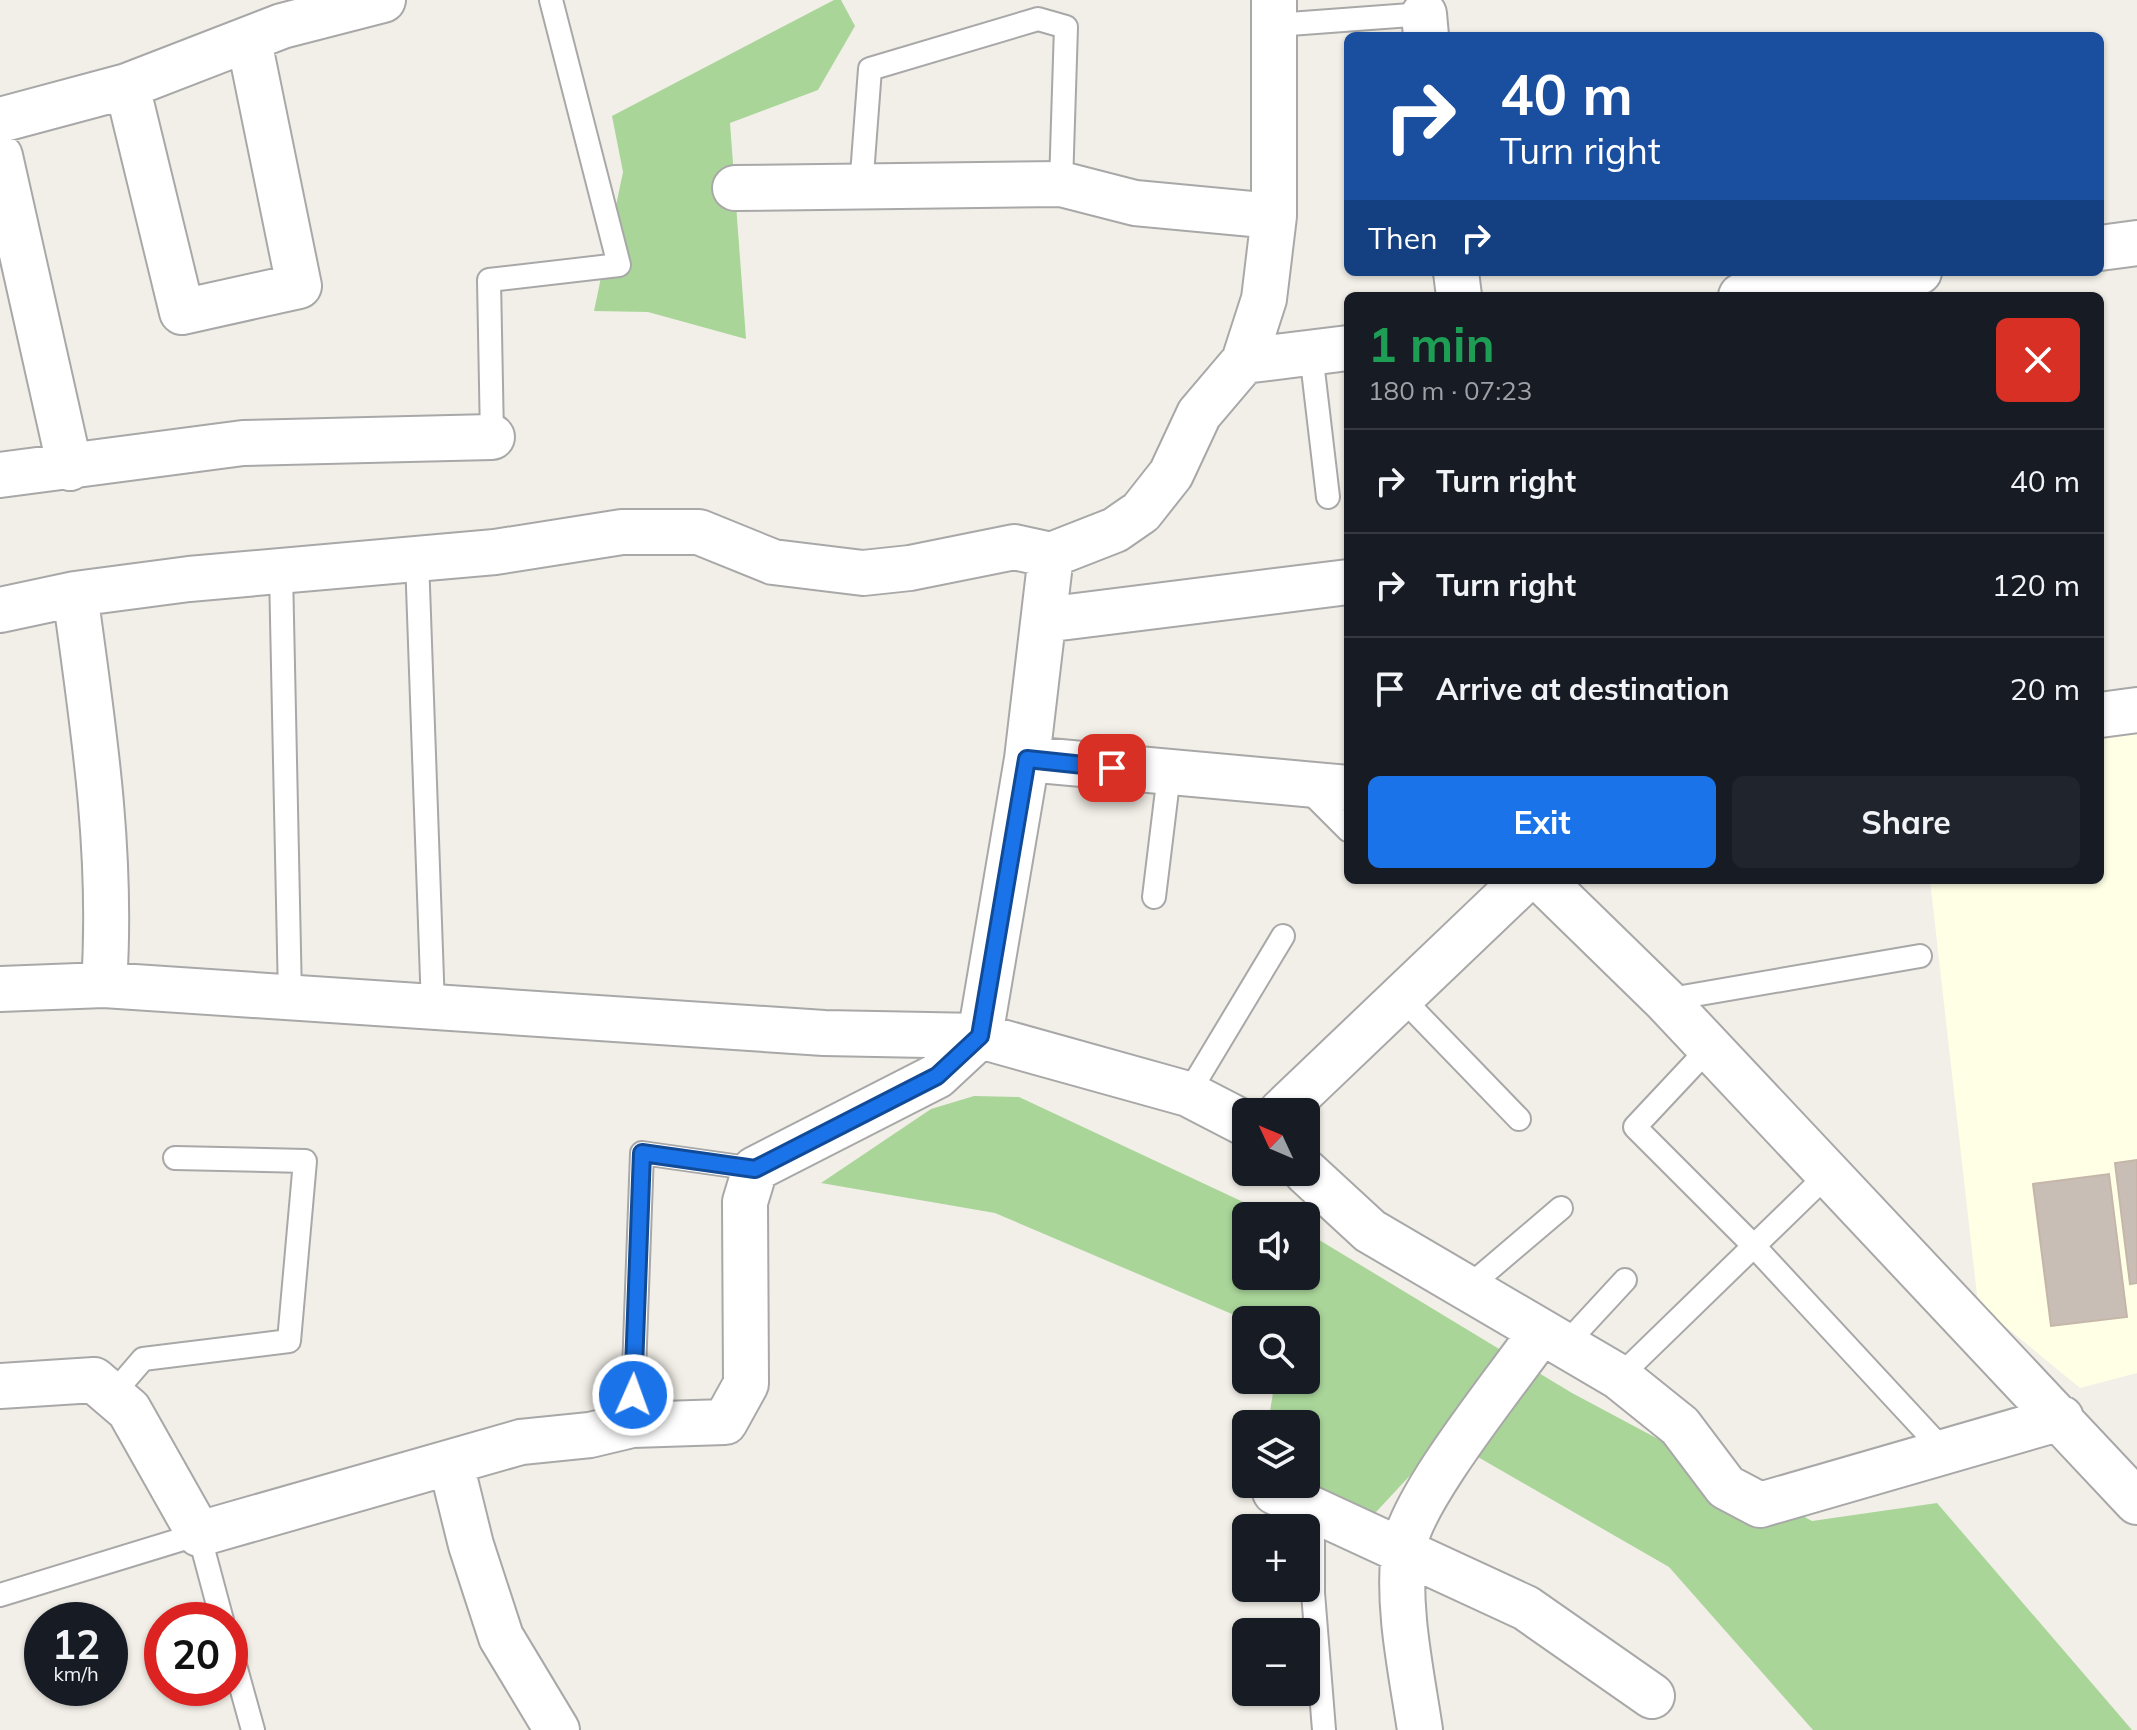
<!DOCTYPE html>
<html lang="en">
<head>
<meta charset="utf-8">
<style>
	:root { --surface:#171b24; --page:#20242c; --text:#f1f3f6; --muted:#9ea1a6; --line:#363941; --accent:#1a73e8 }
	body { margin:0; font-family:Mulish,sans-serif; background:var(--page); color:var(--text); height:100vh; display:flex; flex-direction:column; font-size:30px; white-space:nowrap }
	* { box-sizing:border-box; margin:0 }
	p { font-size:26px; color:var(--muted) }
	.icon { flex:none; width:44px; height:44px; fill:none; stroke:currentColor; stroke-width:2; stroke-linecap:round; stroke-linejoin:round }
	.map { position:relative; flex:1; overflow:hidden }
	.drawer { position:absolute; left:1344px; top:292px; width:760px; height:592px; display:flex; flex-direction:column; background:var(--surface); border-radius:12px; box-shadow:0 2px 6px #0004 }
	.drawer>* { flex:none }
	.hud { position:absolute; left:1344px; top:32px; width:760px; height:244px; border-radius:12px; box-shadow:0 2px 6px #0004; background:#1a4fa0; color:#fff; overflow:hidden }
	.needle { width:52px; rotate:314deg }
	.controls { position:absolute; left:1232px; top:1098px; display:grid; gap:16px }
	.controls a { display:grid; place-items:center; width:88px; height:88px; border-radius:12px; background:var(--surface); box-shadow:0 2px 6px #0004; font-size:40px }
	.speed { position:absolute; left:24px; top:1602px; display:flex; gap:16px; font-size:40px; font-weight:700; text-align:center }
	.speed>* { display:grid; place-content:center; width:104px; height:104px; border-radius:50%; background:var(--surface); box-shadow:0 2px 6px #0004; line-height:1 }
	.speed small { font-size:20px; font-weight:400 }
	.speed .limit { border:12px solid #d22; background:#fff; color:#111 }
	.pin { position:absolute; display:grid; place-items:center; width:68px; height:68px; color:#fff; margin:-34px; border-radius:16px; box-shadow:0 4px 12px #0006 }
	.me { position:absolute; width:88px; margin:-44px; rotate:2deg; stroke-linejoin:round; filter:drop-shadow(0 0 6px #0008) }
	.turn { display:flex; align-items:center; gap:28px; height:168px; padding:0 24px; font-size:36px }
	.turn .icon { width:104px; height:104px; stroke-width:2.5 }
	.turn b { display:block; font-size:56px; line-height:68px }
	.then { display:flex; align-items:center; height:76px; padding:0 24px; background:#0003; gap:16px; font-size:30px }
	.round { display:grid; place-items:center; flex:none; width:84px; height:84px; border-radius:12px; background:var(--page) }
	.overview { display:flex; align-items:center; justify-content:space-between; height:136px; padding:0 24px }
	h1 { font-size:48px; font-weight:700; line-height:60px; color:#1e9e55 }
	.primary-button { display:flex; gap:16px; margin-top:auto; padding:16px 24px }
	.primary-button a { flex:1; height:92px; border-radius:12px; background:var(--accent); color:#fff; font-size:32px; font-weight:700; line-height:92px; text-align:center }
	.primary-button a+a { background:var(--page); color:var(--text) }
	ul { padding:0; list-style:none }
	li { display:flex; align-items:center; gap:24px; height:104px; padding:0 24px; border-top:2px solid var(--line) }
	li div { flex:1 }
	li b { display:block; font-size:30px }
	li em { font-style:normal }
	.map>svg:first-child { display:block }
	.education { fill:#feffe4 }
	.forest { fill:#a9d599 }
	.building { fill:#c8beb6; stroke:#c5b6a9; stroke-width:2 }
	.lines { fill:none; stroke-linecap:round; stroke-linejoin:round }
	.service-casing { stroke:#a8a8a8; stroke-width:26 }
	.minor-casing { stroke:#a8a8a8; stroke-width:48 }
	.service { stroke:#fff; stroke-width:22 }
	.minor { stroke:#fff; stroke-width:44 }
	.route-casing { stroke:#114b97; stroke-width:20 }
	.route { stroke:#1a73e8; stroke-width:14 }
</style>
</head>
<body>
<div class="map">
<svg width="2137" height="1730" viewBox="0 0 2137 1730">
	<rect width="100%" height="100%" fill="#f2efe8"/>
	<path class="education" d="M2137,732V1373L2080,1388L1978,1304L1930,880H2100V737Z"/>
	<path class="forest" d="M834,0H841L855,26L818,90L730,123L746,339L648,312L594,311L623,172L612,116Z
		M974,1096L1019,1097L1273,1216H1246V1276H1306V1232L1572,1393L1812,1521L1937,1503L2132,1730H1813L1669,1567L1445,1438L1363,1526L1306,1479V1424H1268L1275,1380H1306V1320H1246L995,1213L821,1183L931,1109Z"/>
	<path class="building" d="M2137,1160V1283L2130,1284L2115,1163Z
		M2109,1174L2127,1317L2051,1326L2033,1184Z"/>
	<g class="lines">
		<defs>
			<path id="service" d="M1276,25L1424,14L1423,7
				M861,188L870,69L1038,19L1066,27L1061,184
				M1311,353L1328,497
				M492,437L489,280L619,265L551,0
				M417,559L433,1007
				M281,571L290,997
				M1306,788L1348,830
				M1154,897L1169,774
				M1402,998L1519,1119
				M1665,1000L1920,956
				M1709,1048L1635,1127L1753,1245L1944,1451
				M1188,1094L1283,936
				M1467,1288L1561,1208
				M1564,1346L1625,1280
				M1619,1377L1829,1173
				M112,1395L143,1359L289,1341L305,1161L175,1158
				M632,1425L642,1153L755,1169
				M1313,1510V1593L1324,1730
				M0,1595L199,1534L222,1620
				M230,1647L253,1730"/>
			<path id="minor" d="M1424,14L1426,36
				M127,86L182,312L299,286L249,41
				M0,120L127,86L282,26L383,0
				M0,156L70,468
				M735,188L1061,184L1135,203L1274,216
				M2100,248L2137,243
				M1456,272L1459,296
				M1741,296L1919,272
				M1244,361L1348,348
				M0,475L243,443L492,437
				M75,594C93,725 113,852 104,985
				M0,610L75,594L189,579L495,552L622,532H699L773,562L863,573L910,568L1014,547L1051,555L1115,530L1141,512L1171,474L1199,414L1244,361L1264,299L1274,216V0
				M1044,620L1348,582
				M2100,715L2137,710
				M1027,759L1348,788
				M1542,880L1665,1000L2137,1502
				M0,989L104,985L824,1033L980,1036L1188,1094L1246,1124
				M1281,1112L1524,880
				M1306,1172L1370,1231L1619,1377L1680,1426L1726,1487L1760,1505L2061,1418
				M0,1386L94,1380L129,1410L199,1534L521,1442L590,1435L632,1425L725,1422L746,1384L745,1202L755,1169L937,1076L980,1036L1027,759L1051,555
				M451,1464L471,1545L501,1637L557,1730
				M1275,1492L1526,1608L1652,1696
				M1420,1730C1411,1670 1397,1608 1404,1548C1410,1499 1509,1378 1541,1332"/>
		</defs>
		<use href="#service" class="service-casing"/>
		<use href="#minor" class="minor-casing"/>
		<use href="#service" class="service"/>
		<use href="#minor" class="minor"/>
	</g>
	<g class="lines">
		<defs>
			<path id="route" d="M633,1395L642,1153L755,1169L937,1076L980,1036L1027,759L1112,768"/>
		</defs>
		<use href="#route" class="route-casing"/>
		<use href="#route" class="route"/>
	</g>
</svg>
<div class="controls">
<a><svg class="needle" viewBox="-14 -14 28 28"><path d="M0-13l5 13h-10z" fill="#e53935"/><path d="M0 13l5-13h-10z" fill="#9ea1a6"/></svg></a>
<a><svg class="icon" aria-label="sound" viewBox="0 0 24 24"><path d="M4 9h4l5-4v14l-5-4H4zM17 9q2 3 0 6"/></svg></a>
<a><svg class="icon" aria-label="search" viewBox="0 0 24 24"><circle cx="10" cy="10" r="6"/><path d="M15 15l6 6"/></svg></a>
<a><svg class="icon" aria-label="layers" viewBox="0 0 24 24"><path d="M12 4l9 5-9 5-9-5zM3 14l9 5 9-5"/></svg></a>
<a>+</a>
<a>−</a>
</div>
<div class="speed"><div>12<small>km/h</small></div><div class="limit">20</div></div>
<div class="pin" style="left:1112px;top:768px;background:#d93025"><svg class="icon" aria-label="arrive" viewBox="0 0 24 24"><path d="M6 21V4h12l-3 4 3 4H6"/></svg></div>
<svg class="me" style="left:633px;top:1395px" viewBox="-20 -20 40 40"><circle r="17" fill="#1a73e8" stroke="#fff" stroke-width="3"/><path d="M0-11L8 9 0 5-8 9z" fill="#fff"/></svg>
<div class="hud">
<div class="turn"><svg class="icon" aria-label="right" viewBox="0 0 24 24"><path d="M7 20v-9h11M14 6l5 5-5 5"/></svg><div><b>40 m</b>Turn right</div></div>
<div class="then">Then<svg class="icon" aria-label="right" viewBox="0 0 24 24"><path d="M7 20v-9h11M14 6l5 5-5 5"/></svg></div>
</div>
<section class="drawer">
<div class="overview"><div><h1>1 min</h1><p>180 m · 07:23</p></div><a class="round" style="background:#d93025;color:#fff"><svg class="icon" aria-label="close" viewBox="0 0 24 24"><path d="M6 6l12 12M18 6L6 18"/></svg></a></div>
<ul>
<li><svg class="icon" aria-label="right" viewBox="0 0 24 24"><path d="M7 20v-9h11M14 6l5 5-5 5"/></svg><div><b>Turn right</b></div><em>40 m</em></li>
<li><svg class="icon" aria-label="right" viewBox="0 0 24 24"><path d="M7 20v-9h11M14 6l5 5-5 5"/></svg><div><b>Turn right</b></div><em>120 m</em></li>
<li><svg class="icon" aria-label="arrive" viewBox="0 0 24 24"><path d="M6 21V4h12l-3 4 3 4H6"/></svg><div><b>Arrive at destination</b></div><em>20 m</em></li>
</ul>
<div class="primary-button"><a>Exit</a><a>Share</a></div>
</section>
</div>
</body>
</html>
